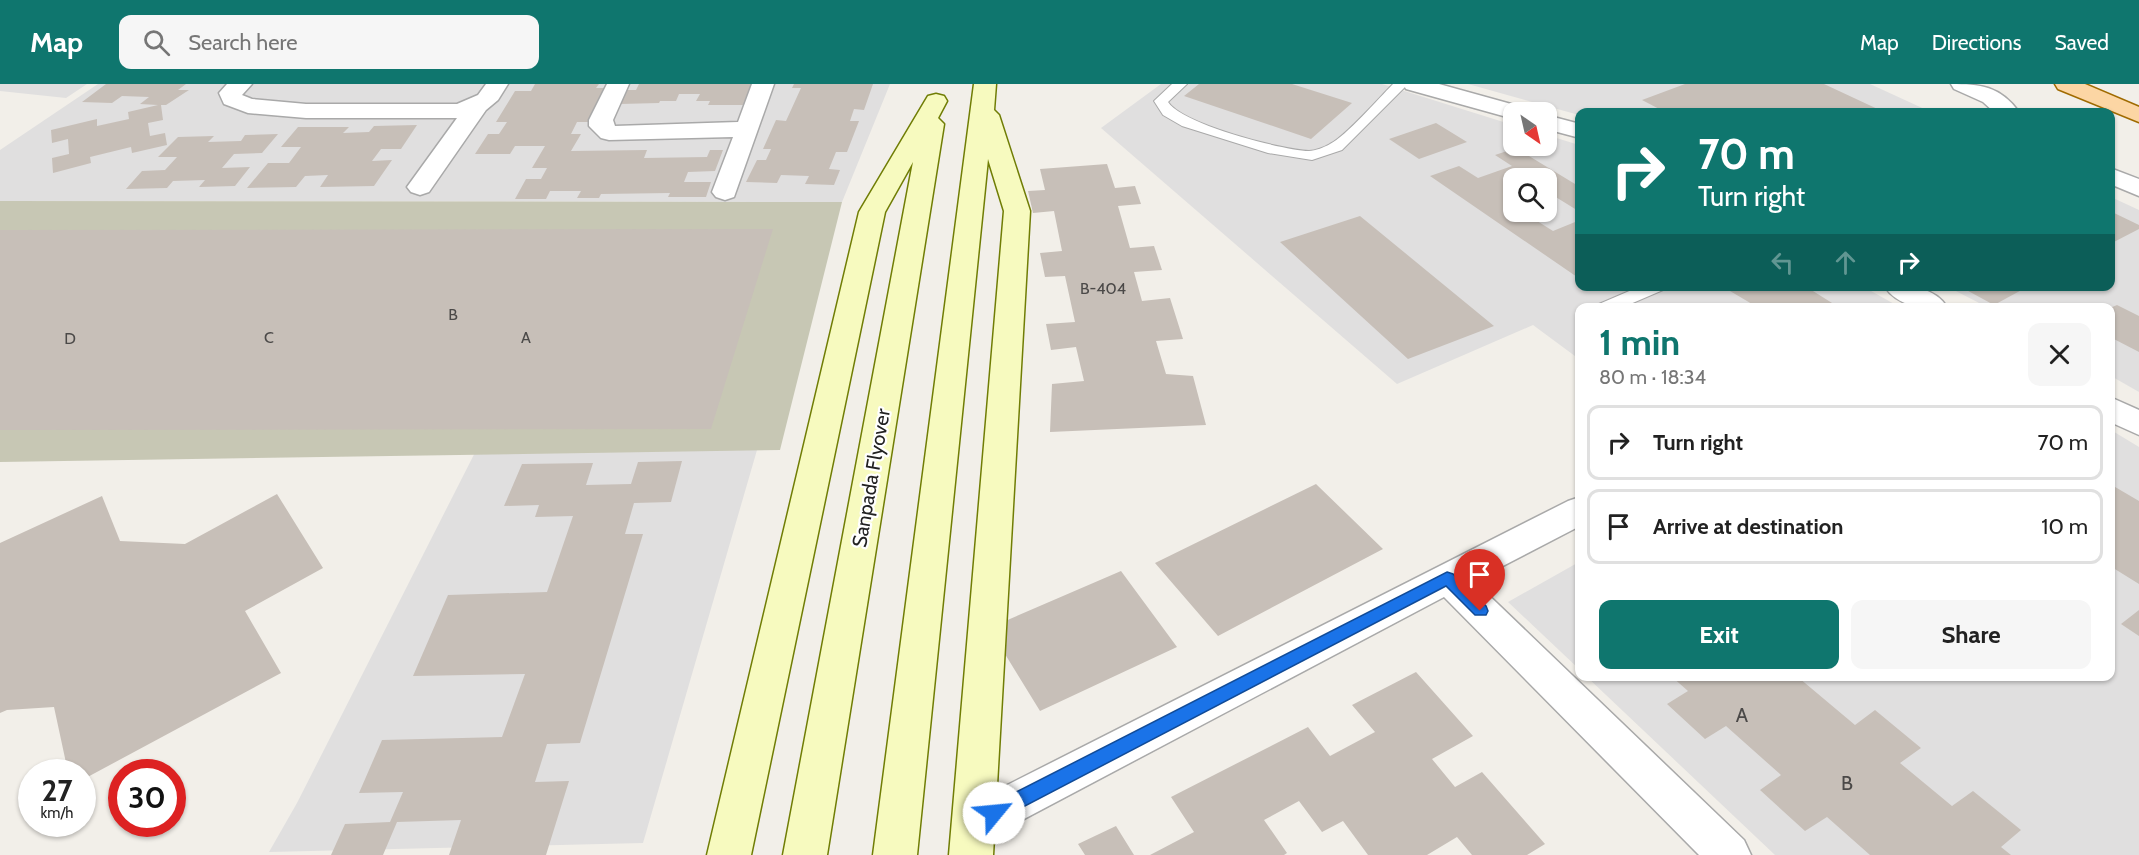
<!DOCTYPE html>
<html lang="en">
<head>
<meta charset="utf-8">
<style>
	:root { --surface:#fff; --page:#f6f6f6; --text:#222; --muted:#767676; --line:#e0e0e0; --accent:#0f766e }
	body { margin:0; font-family:Cabin,sans-serif; background:var(--page); color:var(--text); height:100vh; display:flex; flex-direction:column; font-size:22px; white-space:nowrap }
	* { box-sizing:border-box; margin:0 }
	p { font-size:20px; color:var(--muted) }
	.icon { flex:none; width:33px; height:33px; fill:none; stroke:currentColor; stroke-width:2; stroke-linecap:round; stroke-linejoin:round }
	.map { position:relative; flex:1; overflow:hidden }
	.details { position:absolute; left:1575px; top:219px; width:540px; height:378px; display:flex; flex-direction:column; background:var(--surface); border-radius:12px; box-shadow:0 2px 4px #0004 }
	.details>* { flex:none }
	.guide { position:absolute; left:1575px; top:24px; width:540px; height:183px; border-radius:12px; box-shadow:0 2px 4px #0004; background:#0f766e; color:#fff; overflow:hidden }
	.needle { width:39px; rotate:146deg }
	.controls { position:absolute; left:1503px; top:18px; display:grid; gap:12px }
	.controls a { display:grid; place-items:center; width:54px; height:54px; border-radius:12px; background:var(--surface); box-shadow:0 2px 4px #0004; font-size:30px }
	.speed { position:absolute; left:18px; top:675px; display:flex; gap:12px; font-size:30px; font-weight:700; text-align:center }
	.speed>* { display:grid; place-content:center; width:78px; height:78px; border-radius:50%; background:var(--surface); box-shadow:0 2px 4px #0004; line-height:1 }
	.speed small { font-size:15px; font-weight:400 }
	.speed .limit { border:9px solid #d22; background:#fff; color:#111 }
	.pin { position:absolute; display:grid; place-items:center; width:51px; height:51px; color:#fff; margin:-62px -26px; border-radius:50% 50% 50% 0; rotate:-45deg; box-shadow:0 0 6px #0007 }
	.pin .icon { rotate:45deg }
	.me { position:absolute; width:66px; margin:-33px; rotate:62deg; stroke-linejoin:round; filter:drop-shadow(0 0 4px #0008) }
	.turn { display:flex; align-items:center; gap:21px; height:126px; padding:0 24px; font-size:27px }
	.turn .icon { width:78px; height:78px; stroke-width:2.5 }
	.turn b { display:block; font-size:42px; line-height:51px }
	.lanes { display:flex; align-items:center; height:57px; padding:0 24px; background:#0003; justify-content:center; gap:30px; direction:ltr }
	.lanes .off { opacity:.35 }
	.round { display:grid; place-items:center; flex:none; width:63px; height:63px; border-radius:12px; background:var(--page) }
	.overview { display:flex; align-items:center; justify-content:space-between; height:102px; padding:0 24px }
	h1 { font-size:36px; font-weight:800; line-height:45px; color:var(--accent) }
	.action { display:flex; gap:12px; margin-top:auto; padding:12px 24px }
	.action a { flex:1; height:69px; border-radius:12px; background:var(--accent); color:#fff; font-size:24px; font-weight:800; line-height:69px; text-align:center }
	.action a+a { background:var(--page); color:var(--text) }
	ul { padding:0; list-style:none }
	li { display:flex; align-items:center; gap:18px; height:75px; margin:0 12px 9px; padding:0 12px; border:3px solid var(--line); border-radius:12px }
	li div { flex:1 }
	li b { display:block; font-size:22px }
	li em { font-style:normal }
	header { display:flex; align-items:center; gap:36px; box-sizing:border-box; height:84px; padding:0 30px; background:var(--accent); color:#fff }
	header strong { font-size:28px }
	nav { display:flex; gap:33px; margin-inline-start:auto; font-size:21px }
	.search { width:420px; height:54px; background:var(--page); display:flex; align-items:center; gap:15px; box-sizing:border-box; padding:0 21px; border-radius:12px; color:var(--muted); font-size:22px }
	.map>svg:first-child { display:block }
	.residential { fill:#e0dfdf; fill-rule:evenodd }
	.construction { fill:#c7c7b4 }
	.building { fill:#c7bfb8 }
	.lines { fill:none; stroke-linecap:round; stroke-linejoin:round }
	.lane-casing { stroke:#a9a9a9; stroke-width:2 }
	.street-casing { stroke:#a9a9a9; stroke-width:3 }
	.secondary-casing { stroke:#707d05; stroke-width:3 }
	.primary-casing { stroke:#a06b00; stroke-width:3 }
	.lane { fill:#fff; fill-rule:evenodd }
	.street { fill:#fff; fill-rule:evenodd }
	.secondary { fill:#f7fabf; fill-rule:evenodd }
	.primary { fill:#fcd6a4; fill-rule:evenodd }
	.route { fill:#1a73e8; stroke:#114b97; stroke-width:1.5 }
	.labels { text-anchor:middle; stroke-width:4.5; stroke-linejoin:round; paint-order:stroke }
	.number-label { font-size:16px; fill:#4b4948 }
	.street-label { font-size:20px; fill:#222; stroke:#fff }
	.near-number-label { font-size:20px; fill:#4b4948 }
</style>
</head>
<body>
<header>
<strong>Map</strong>
<div class="search"><svg class="icon" aria-label="search" viewBox="0 0 24 24"><circle cx="10" cy="10" r="6"/><path d="M15 15l6 6"/></svg>Search here</div>
<nav><a>Map</a><a>Directions</a><a>Saved</a></nav>
</header>
<div class="map">
<svg width="2139" height="771" viewBox="0 0 2139 771">
	<rect width="100%" height="100%" fill="#f2efe9"/>
	<path class="residential" d="M0,0H87L66,14L0,7Z
		M98,0H890L842,118L0,117V66Z
		M1161,0H1382L1513,41L1514,62H1546L1547,51L1579,61L1580,202L1864,203L1896,221L1892,224H1580L1579,275L1533,241L1397,300L1101,44ZM1514,94H1546V128H1514Z
		M1468,0H1870L1931,28H1580L1579,31Z
		M2111,113L2139,126V308L2111,292L2110,224L1987,223L1948,203L2110,202Z
		M766,335L643,759L269,768L297,719L490,339Z
		M2111,346L2139,363V771H1775L1587,593L2110,592Z
		M1579,478V585L1508,518Z"/>
	<path class="construction" d="M0,117L842,118L780,366L0,378Z"/>
	<path class="building" d="M106,0H186L178,6H189L166,21H161L163,36L148,39L150,52L165,49L167,61L132,69L131,63L90,73L91,79L53,89L52,74L69,70L68,55L52,59L51,46L97,35V42L129,35L128,28L158,21L140,20L149,13L122,12L112,19L82,18Z
		M535,0H599L596,4H609L591,38H577L571,50H581L571,67L647,66L644,74L707,73L710,66H723L715,87L688,88L684,98H711L706,113H668L670,109L601,110L599,114H577L581,107H550L546,115H515L526,95H541L547,84H532L545,62H515L510,70H475L488,50H499L507,38H496L515,7H531Z
		M639,0H755L748,21H708L710,17H696L700,10H679L676,17H660L659,19L620,20L627,6H636Z
		M794,0H873L864,26L854,25L850,37H859L847,68H836L829,85L840,86L834,101L805,100L809,92L781,91L777,99L746,98L757,76H766L771,65H763L776,36L786,37L801,4H792Z
		M1199,0H1292L1352,19L1311,55L1184,12Z
		M1685,0H1824L1884,28H1665L1642,16Z
		M1436,39L1467,58L1419,75L1389,55Z
		M417,41L401,65H381L372,77L392,76L374,102L320,103L328,91L305,92L296,103L247,104L268,79H289L301,63H281L298,43H349L343,49L369,48L374,42Z
		M278,50L262,69L234,70L222,84L250,83L235,102L199,103L205,96L173,97L167,104L126,105L142,87L165,86L177,73H158L178,53L214,52L208,58L241,57L245,51Z
		M1516,64L1580,103V128L1546,107V94H1514L1512,120L1514,128H1523L1553,147L1580,136V195L1430,92L1459,82L1478,94L1512,82L1495,71Z
		M1107,80L1115,104L1135,102L1141,120L1118,122L1130,164L1154,162L1162,186L1134,188L1142,217L1170,214L1183,255L1156,257L1166,290L1193,292L1206,341L1050,348L1052,300L1084,297L1076,263L1051,266L1046,240L1075,238L1065,192L1045,193L1040,169L1062,167L1054,127L1033,129L1028,107L1045,106L1040,85Z
		M2110,127L2139,141V145L2110,160Z
		M1360,132L1494,242L1408,275L1280,158Z
		M773,145L711,345L0,346V146Z
		M1740,202H1805L1840,224H1745L1752,220L1730,207Z
		M1959,202H2029L1994,221Z
		M2117,221L2139,232V268L2110,253V224Z
		M682,377L671,418L634,419L625,450H643L580,659L547,660L535,698L569,697L546,771H449L461,736L397,738L383,771H331L345,740L390,738L403,708L359,709L382,656L502,653L525,590L413,592L448,511L547,508L573,432L535,433L539,421L504,422L522,380L593,379L586,401L631,400L638,378Z
		M1316,400L1383,465L1218,552L1155,479Z
		M2110,400L2139,417V500L2110,482Z
		M277,410L323,484L245,527L281,589L82,696V688H68L54,623L7,626L0,629V459L102,412L120,457L185,460Z
		M1121,487L1177,563L1040,627L989,544Z
		M2139,526V552L2121,540Z
		M1416,588L1473,652L1432,675L1455,703L1482,688L1545,760L1527,771H1472L1457,753L1427,771H1368L1343,737L1322,748L1299,717L1264,736L1287,769L1284,771H1150L1194,748L1171,713L1308,643L1330,672L1375,648L1352,621Z
		M1671,592H1801L1799,594L1855,641L1875,626L1921,664L1900,679L1952,722L1973,707L2021,746L2001,763L2011,771H1870L1827,733L1805,747L1760,706L1781,691L1726,642L1705,655L1667,620L1688,607Z
		M1116,742L1134,771H1085L1078,760Z"/>
	<g class="lines">
		<defs>
			<path id="lane" d="M1172,0H1187L1168,18C1182,40 1281,66 1309,67C1315,67 1325,63 1330,60C1345,53 1379,14 1393,0H1408L1342,66L1312,76L1268,69L1182,42L1163,31L1154,17Z
				M1641,202H1665L1663,206L1621,224H1597L1599,220Z"/>
			<path id="street" d="M227,0H252L242,11L252,15L306,20H457L478,11L486,0H508L498,16L486,26L429,108L420,111L411,108L407,103L457,34H306L248,29L224,20L219,9Z
				M607,0H629L613,36L615,42L738,38L752,0H774L734,113L725,116L716,113L712,108L733,53L609,56L601,54L589,42V36Z
				M1403,0H1439L1522,23L1526,28H1514V35L1406,5Z
				M1951,0C1980,0 2000,2 2019,28H1994L1983,18L1954,5Z
				M1546,31L1580,40V54L1546,45Z
				M2110,84L2139,95V112L2110,100Z
				M1884,202C1908,202 1933,201 1948,224C1924,224 1900,225 1884,202Z
				M2110,313L2139,326V351L2110,338Z
				M1580,413V442L1474,497L1744,756L1751,771H1699L1444,513L988,754L973,760L958,754L952,740L958,726L1568,417Z"/>
			<path id="secondary" d="M974,0H996L994,26L999,31L1030,127L993,771H949L1004,127L988,75L917,771H873Z
				M936,10L944,12L947,17L938,34L944,40L827,771H783L913,78L885,128L751,771H707L859,128L925,17L928,12Z"/>
			<path id="primary" d="M2055,0H2085L2139,23V38L2058,5Z"/>
		</defs>
		<use href="#lane" class="lane-casing"/>
		<use href="#street" class="street-casing"/>
		<use href="#secondary" class="secondary-casing"/>
		<use href="#primary" class="primary-casing"/>
		<use href="#lane" class="lane"/>
		<use href="#street" class="street"/>
		<use href="#secondary" class="secondary"/>
		<use href="#primary" class="primary"/>
	</g>
	<path class="route" d="M1447,488L1453,490L1486,522L1488,527L1486,531H1475L1446,502L1000,735L994,737L987,735L985,729L987,723Z"/>
	<g class="labels">
		<g class="number-label">
			<text x="1103" y="210">B-404</text>
			<text x="453" y="236">B</text>
			<text x="269" y="259">C</text>
			<text x="526" y="259">A</text>
			<text x="70" y="260">D</text>
		</g>
		<g class="street-label">
			<text transform="translate(871 394) rotate(-80)" y="7">Sanpada Flyover</text>
		</g>
		<g class="near-number-label">
			<text x="1742" y="638">A</text>
			<text x="1847" y="706">B</text>
		</g>
	</g>
</svg>
<div class="controls">
<a><svg class="needle" viewBox="-14 -14 28 28"><path d="M0-13l5 13h-10z" fill="#e53935"/><path d="M0 13l5-13h-10z" fill="#767676"/></svg></a>
<a><svg class="icon" aria-label="search" viewBox="0 0 24 24"><circle cx="10" cy="10" r="6"/><path d="M15 15l6 6"/></svg></a>
</div>
<div class="speed"><div>27<small>km/h</small></div><div class="limit">30</div></div>
<div class="pin" style="left:1480px;top:527px;background:#d93025"><svg class="icon" aria-label="arrive" viewBox="0 0 24 24"><path d="M6 21V4h12l-3 4 3 4H6"/></svg></div>
<svg class="me" style="left:994px;top:729px" viewBox="-20 -20 40 40"><circle r="19" fill="#fff"/><path d="M0-13L10 11 0 6-10 11z" fill="#1a73e8"/></svg>
<div class="guide">
<div class="turn"><svg class="icon" aria-label="right" viewBox="0 0 24 24"><path d="M7 20v-9h11M14 6l5 5-5 5"/></svg><div><b>70 m</b>Turn right</div></div>
<div class="lanes"><svg class="icon off" aria-label="left" viewBox="0 0 24 24"><path d="M17 20v-9H6M10 6l-5 5 5 5"/></svg><svg class="icon off" aria-label="ahead" viewBox="0 0 24 24"><path d="M12 20V5M6 11l6-6 6 6"/></svg><svg class="icon" aria-label="right" viewBox="0 0 24 24"><path d="M7 20v-9h11M14 6l5 5-5 5"/></svg></div>
</div>
<section class="details">
<div class="overview"><div><h1>1 min</h1><p>80 m · 18:34</p></div><a class="round"><svg class="icon" aria-label="close" viewBox="0 0 24 24"><path d="M6 6l12 12M18 6L6 18"/></svg></a></div>
<ul>
<li><svg class="icon" aria-label="right" viewBox="0 0 24 24"><path d="M7 20v-9h11M14 6l5 5-5 5"/></svg><div><b>Turn right</b></div><em>70 m</em></li>
<li><svg class="icon" aria-label="arrive" viewBox="0 0 24 24"><path d="M6 21V4h12l-3 4 3 4H6"/></svg><div><b>Arrive at destination</b></div><em>10 m</em></li>
</ul>
<div class="action"><a>Exit</a><a>Share</a></div>
</section>
</div>
</body>
</html>
